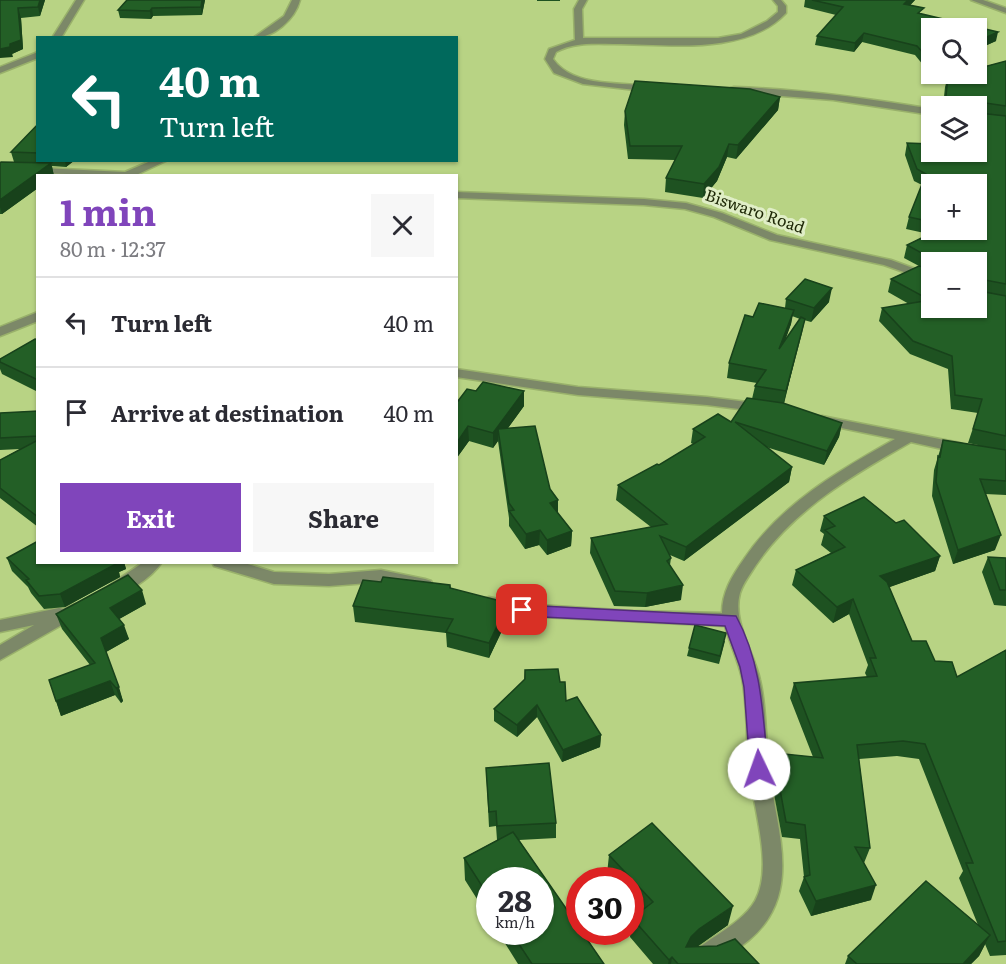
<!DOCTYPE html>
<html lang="en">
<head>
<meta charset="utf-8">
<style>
	:root { --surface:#fff; --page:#f7f7f7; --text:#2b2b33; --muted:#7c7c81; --line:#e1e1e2; --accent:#8045bb }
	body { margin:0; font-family:Literata,serif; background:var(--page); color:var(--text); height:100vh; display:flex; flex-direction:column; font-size:22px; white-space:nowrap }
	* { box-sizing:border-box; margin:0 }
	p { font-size:20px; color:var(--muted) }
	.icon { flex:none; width:33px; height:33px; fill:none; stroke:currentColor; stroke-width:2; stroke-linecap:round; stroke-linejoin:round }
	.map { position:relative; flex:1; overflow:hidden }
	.details { position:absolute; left:36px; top:174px; width:422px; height:390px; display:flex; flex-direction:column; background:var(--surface); border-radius:0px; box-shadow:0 2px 4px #0004 }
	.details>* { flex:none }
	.top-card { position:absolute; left:36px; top:36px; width:422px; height:126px; border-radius:0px; box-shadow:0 2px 4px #0004; background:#00695c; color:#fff; overflow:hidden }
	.fabs { position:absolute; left:921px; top:18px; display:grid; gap:12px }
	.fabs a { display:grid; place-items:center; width:66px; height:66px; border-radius:0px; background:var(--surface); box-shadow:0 2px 4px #0004; font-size:30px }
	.speed { position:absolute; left:476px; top:867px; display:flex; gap:12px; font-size:30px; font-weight:700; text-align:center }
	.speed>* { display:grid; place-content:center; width:78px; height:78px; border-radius:50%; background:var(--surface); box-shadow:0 2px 4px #0004; line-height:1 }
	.speed small { font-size:15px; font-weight:400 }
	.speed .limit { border:9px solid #d22; background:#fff; color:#111 }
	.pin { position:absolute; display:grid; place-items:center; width:51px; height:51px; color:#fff; margin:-26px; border-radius:12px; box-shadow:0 3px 9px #0006 }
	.me { position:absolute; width:66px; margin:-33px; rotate:357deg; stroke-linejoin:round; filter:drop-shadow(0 0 4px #0008) }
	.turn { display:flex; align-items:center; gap:21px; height:126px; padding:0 24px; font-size:27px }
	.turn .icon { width:78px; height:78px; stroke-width:2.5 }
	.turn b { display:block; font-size:42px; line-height:51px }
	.round { display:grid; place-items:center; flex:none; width:63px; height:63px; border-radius:0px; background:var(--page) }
	.summary { display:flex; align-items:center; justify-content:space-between; height:102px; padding:0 24px }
	h1 { font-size:36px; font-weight:700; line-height:45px; color:var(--accent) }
	.primary-button { display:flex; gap:12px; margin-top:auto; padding:12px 24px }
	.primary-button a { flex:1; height:69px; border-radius:0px; background:var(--accent); color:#fff; font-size:24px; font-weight:700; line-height:69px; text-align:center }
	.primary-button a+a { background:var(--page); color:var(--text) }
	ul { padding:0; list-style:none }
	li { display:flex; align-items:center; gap:18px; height:90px; padding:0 24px; border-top:2px solid var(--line) }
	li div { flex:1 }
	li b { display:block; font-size:22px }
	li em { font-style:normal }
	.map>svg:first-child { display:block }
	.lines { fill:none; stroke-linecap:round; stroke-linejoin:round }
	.minor-casing { stroke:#99b16b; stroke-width:3 }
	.minor { fill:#7c8868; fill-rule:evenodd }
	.wall { fill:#1e5221; fill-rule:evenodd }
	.shaded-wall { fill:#18421b }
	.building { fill:#235f26; stroke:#18421b; stroke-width:1.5 }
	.route { fill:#8045bb; stroke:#532d7a; stroke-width:1.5 }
	.labels { text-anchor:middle; stroke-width:6; stroke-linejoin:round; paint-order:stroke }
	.far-street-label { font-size:16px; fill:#1d2706; stroke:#e0eec7 }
</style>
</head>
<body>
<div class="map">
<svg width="1006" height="964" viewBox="0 0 1006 964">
	<rect width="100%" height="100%" fill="#b8d384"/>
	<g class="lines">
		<defs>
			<path id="minor" d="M76,0H84L61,38H52Z
				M292,0H300C295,20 273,38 253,38L284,16Z
				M579,0H587L582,9L583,38H718L741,34L767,21L778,12V6L773,0H781L786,6V13C746,56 667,44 614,44C593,44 575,42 556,52L553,59C574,89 624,81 656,87V91L653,92L583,84L554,73L545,59L549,49L575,40L574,9Z
				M971,0H983L1006,8V13Z
				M38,52V58L0,73V67Z
				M734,87C801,89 866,98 932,109V115L833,100L731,92V88Z
				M153,160H168L134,176L0,172V166L125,172Z
				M456,192L644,199L686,203L722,213L777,235L891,260L932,275V282L884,265L770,240L714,217L685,209L644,205L456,198Z
				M38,312V321L0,336V327Z
				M456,369L578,387L707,397L763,404L770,408L763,412L707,405L578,395L456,377Z
				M822,416L960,443L967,448L960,453L911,442C853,475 794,509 756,565C751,573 743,583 740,593C732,622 754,652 760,680C767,709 765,740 769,770C776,829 804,894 749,940C739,948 727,958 715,963C707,964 693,964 684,964C692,944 739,929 755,901C774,867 753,807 749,770C746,740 748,709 742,678C738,660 730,644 725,626L522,616L483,607L481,603L483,599L489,597L522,604L633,611L722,613C722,592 732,576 744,559C781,504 838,471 895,439L817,423L815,420L817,417Z
				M143,562H162C153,576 125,598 108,593L106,589C109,584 135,569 143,562Z
				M212,562H241L274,572L329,574L381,570L425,579L431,581L433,585L431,589L425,591L381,582L329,586L274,584L214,566Z
				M75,604L81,606L83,610L81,614L0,660V645L34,625L0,632V620L59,608L63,609Z"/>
		</defs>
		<use href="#minor" class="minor-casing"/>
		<use href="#minor" class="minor"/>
	</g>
	<path class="wall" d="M0,0H45L40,16L21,18L23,49L12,54L13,57Z
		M205,0L202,15L153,16L151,19L120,18L118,10Z
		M537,0H560V1H537Z
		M805,0H915L910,5L922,14L996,41L928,71L915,55L862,42L854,52L815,45L817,36L836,15L804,7Z
		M1006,61V495L985,494L995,550L953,564L932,496L934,470L943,440L978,445L968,443L978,413L951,409L948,369L910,354L879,321L882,308L909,304L888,292L891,279L919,266L904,258L907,245L929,234L906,229L909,217L922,185L914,181L905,155L907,143L976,152V106H943L945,87L948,76ZM932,184L976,230H932ZM932,262H976L932,308Z
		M780,97L778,110L736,159L727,157L717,181L703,198L665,192L666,178L675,160L628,159L624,125L625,111Z
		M38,124V160H75L66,167L52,166L54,176H38V188L2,214H0V163L14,162L11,152Z
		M786,299L829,302L811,322L804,320L784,404L842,423L839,437L824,465L766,447L792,467L789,482L684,561L670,555L671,558L670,565L681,600L645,607L614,606L590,553L591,538L651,527L616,500L618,485L659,465L693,444L691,443L693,429L731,422L752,399L755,386L757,383L727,378L729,363L753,317L785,308ZM792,316L800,319L784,342L791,324Z
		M38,340V392L2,374L0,369V359Z
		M476,391H524V406L508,428L558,500V513L572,531L571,546L547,555L539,545L525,549L509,526V518L498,441L493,448L469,441L456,459V400L458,401Z
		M38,411V527L0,498V460L20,449L0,450V413Z
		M824,516L896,523L940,556L935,571L889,587L912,641L935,661L957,677L1006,650V955L990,956L985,944L979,956L971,964H845L848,956L978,925L959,878L963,871L919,759L897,756L859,759L870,848L864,863L871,900L811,916L799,891L804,877L800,839L782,837L772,783V768L775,753L813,757L790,698L794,683L867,677L865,673L868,665L849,614L833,623L792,585L796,570L831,553L821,545L824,534L820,531Z
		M988,557L1006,558V606L994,605L982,572Z
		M7,558L38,562H124L126,569L119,572L120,577L65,607L44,609L31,593L28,587L12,571Z
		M381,582L450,585L451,588L508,618L489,658L447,647L446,633L355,622L353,606Z
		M146,604L119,619L129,639L106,652L123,701L121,703L115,695L61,716L56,701L90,665L62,629L56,614Z
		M725,641L719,664L687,656L689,648Z
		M525,670L560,682L566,701L601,735L600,747L562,762L537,717L517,737L494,721V709L524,680Z
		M486,768L556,823V838L519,840L604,964H518L498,932H540L489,880V918L465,880L464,858L497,840L496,826L489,827Z
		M609,855L728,925L697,947L759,964H653L630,937L632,918L641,912L630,899V880H613L607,874Z"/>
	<path class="shaded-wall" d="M40,0H45L40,16L38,7Z
		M202,0H205L202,15L201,7Z
		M908,0H915L903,13L904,4Z
		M18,8L21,18L23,49L12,54L13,57L0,58V49L10,44Z
		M152,8L153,16L151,19L150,11Z
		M998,32L996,41L976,50V42Z
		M864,33L862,42L854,52L855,43Z
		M932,61V70L928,71L931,62Z
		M780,97L778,110L736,159L738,145Z
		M729,144L727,157L717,181L703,198L704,184Z
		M65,160H75L66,167Z
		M51,163L54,176H38V188L2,214L0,207V200Z
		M832,288L829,302L811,322L814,308Z
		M794,310L791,324L777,364L779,349Z
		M805,319L802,333L783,406L786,391Z
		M524,391V406L500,439L498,429V441L493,448V433Z
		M842,423L839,437L824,465L827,451Z
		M468,426L469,441L456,459V444Z
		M792,467L789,482L684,561L686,547Z
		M558,500V515L550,503Z
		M540,530L539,545L525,549L526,534Z
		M572,531L571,546L547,555V540Z
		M1001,535L995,550L953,564L958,550Z
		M940,556L935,571L876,592L880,576Z
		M114,562H124L126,569L119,572L120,577L65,607L60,594Z
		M683,585L681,600L645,607L647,593Z
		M142,590L146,604L114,622L110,608Z
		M853,599L849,614L833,623L837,607Z
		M508,603V618L489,658V643Z
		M124,625L129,639L106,652L101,638Z
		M110,681L115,695L61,716L56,701Z
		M119,687L123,701L121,703L116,688Z
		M537,705V717L517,737V725Z
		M601,735L600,747L562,762L563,750Z
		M876,885L871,900L811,916L816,901Z
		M733,906L728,925L695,948L686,947L691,937L699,929Z
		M990,935L979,956L971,964H963Z
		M672,957L671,964H668L669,960Z"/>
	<path class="building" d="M0,0H40L38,7L18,8L21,40L10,44V47L0,49Z
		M127,0H202L201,7L152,8L150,11L118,10Z
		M812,0H908L904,4L924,8L918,13L998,32L976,42V28H932V61L931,62L917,46L864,33L855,43L817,36L843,7Z
		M1006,61V106L979,102L977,111L979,113L1006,116V284L980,279L978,281L980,291L1006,296V436L973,429L982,399L955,395L952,356L913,341L882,308L930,300L891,279L919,266L932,269V308H976V262H938L907,245L938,230H976V184H932V222L909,217L926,174L917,169L907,143L932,144V152H976V106H945L948,76L958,74H976V69Z
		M635,81L750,89L780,97L738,145L729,144L719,167L704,184L666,178L682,146H630L625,111Z
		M38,124V153L11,152Z
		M1,162L51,163L0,200V163Z
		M805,279L832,288L814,308L786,299Z
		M759,303L794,310L779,349L801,317L805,319L786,391L755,386L766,370L729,363L745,315L753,317Z
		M35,339L38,340V380L0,362V359Z
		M483,382L524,391L493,433L468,426L456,444V400L458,401L467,389L476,391Z
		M747,398L783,403L842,423L827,451L735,422L792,467L686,547L660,536L671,558L667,561L683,585L647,593L615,591L591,538L667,524L618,485L657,464L659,465L705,437L693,429L718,414L731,422Z
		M38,411V436L0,438V413Z
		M535,426L550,489L558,500L550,503L572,531L547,540L540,530L526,534L509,511L514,510L509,503L498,429Z
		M38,440V517L0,488V460Z
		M943,440L1006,450V481L980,479L1001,535L958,550L936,482L938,456L940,457Z
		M864,497L896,523L904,520L940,556L880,576L887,582L912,641H926L935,661L952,662L957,677L1006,650V941L998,942L966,863H973L925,744L903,741L857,745L870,848L855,847L876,885L816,901L804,877L810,875L805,825L786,822L776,768L775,753L823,758L794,683L877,676L870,658H876L853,599L837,607L796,570L845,547L825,530L835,526L824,516Z
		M38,541V562H115L116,564L60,594L39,596L26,580L29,579L7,558Z
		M988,557L1006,558V590H1000Z
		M128,575L142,590L110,608L124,625L101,638L119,687L116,688L110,681L56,701L49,680L95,663L56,614Z
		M383,577L450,585V588L508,603L489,643L446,632L453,619L353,606L363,580L381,582Z
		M695,625L726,633L720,656L689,648Z
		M558,669L560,682H565L566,701L577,697L601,735L563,750L537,705L517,725L494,709L525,679V670Z
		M549,763L556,823L497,826L496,811L489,812L486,768Z
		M652,823L733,906L699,929L691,937L686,947L717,946L735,939L759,964H678L672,957L669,960L632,918L653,902L609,855Z
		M513,832L579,927V932H582L604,964H532L511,932H540V880H489V897L464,858Z
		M926,881L990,935L963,964H857L848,956Z"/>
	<path class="route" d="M522,605L736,616C762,663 763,716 768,769L765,774L759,776L753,774L750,769L744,687L740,667L725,626L522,616L517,614L514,610L517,606Z"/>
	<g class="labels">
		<g class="far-street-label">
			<text transform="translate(755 211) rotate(19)" y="6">Biswaro Road</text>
		</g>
	</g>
</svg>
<div class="fabs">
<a><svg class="icon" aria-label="search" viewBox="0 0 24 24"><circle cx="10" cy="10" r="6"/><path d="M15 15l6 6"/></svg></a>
<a><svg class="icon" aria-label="layers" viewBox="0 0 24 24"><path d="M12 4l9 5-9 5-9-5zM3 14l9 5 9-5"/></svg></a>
<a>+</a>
<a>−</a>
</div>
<div class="speed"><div>28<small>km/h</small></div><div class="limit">30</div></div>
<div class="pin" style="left:522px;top:610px;background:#d93025"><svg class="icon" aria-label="arrive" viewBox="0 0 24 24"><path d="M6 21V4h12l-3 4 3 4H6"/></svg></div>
<svg class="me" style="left:759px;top:769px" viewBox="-20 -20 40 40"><circle r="19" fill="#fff"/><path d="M0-13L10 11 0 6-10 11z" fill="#8045bb"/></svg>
<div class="top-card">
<div class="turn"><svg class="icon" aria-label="left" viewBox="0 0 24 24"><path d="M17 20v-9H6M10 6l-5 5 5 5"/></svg><div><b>40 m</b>Turn left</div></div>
</div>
<section class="details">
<div class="summary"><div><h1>1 min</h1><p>80 m · 12:37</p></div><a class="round"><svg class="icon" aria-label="close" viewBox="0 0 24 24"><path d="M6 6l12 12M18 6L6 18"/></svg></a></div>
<ul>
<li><svg class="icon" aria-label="left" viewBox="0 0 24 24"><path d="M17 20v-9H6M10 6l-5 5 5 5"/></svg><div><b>Turn left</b></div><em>40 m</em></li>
<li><svg class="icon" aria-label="arrive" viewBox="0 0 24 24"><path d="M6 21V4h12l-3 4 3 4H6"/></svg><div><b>Arrive at destination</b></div><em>40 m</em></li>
</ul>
<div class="primary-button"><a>Exit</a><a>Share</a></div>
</section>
</div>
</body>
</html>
